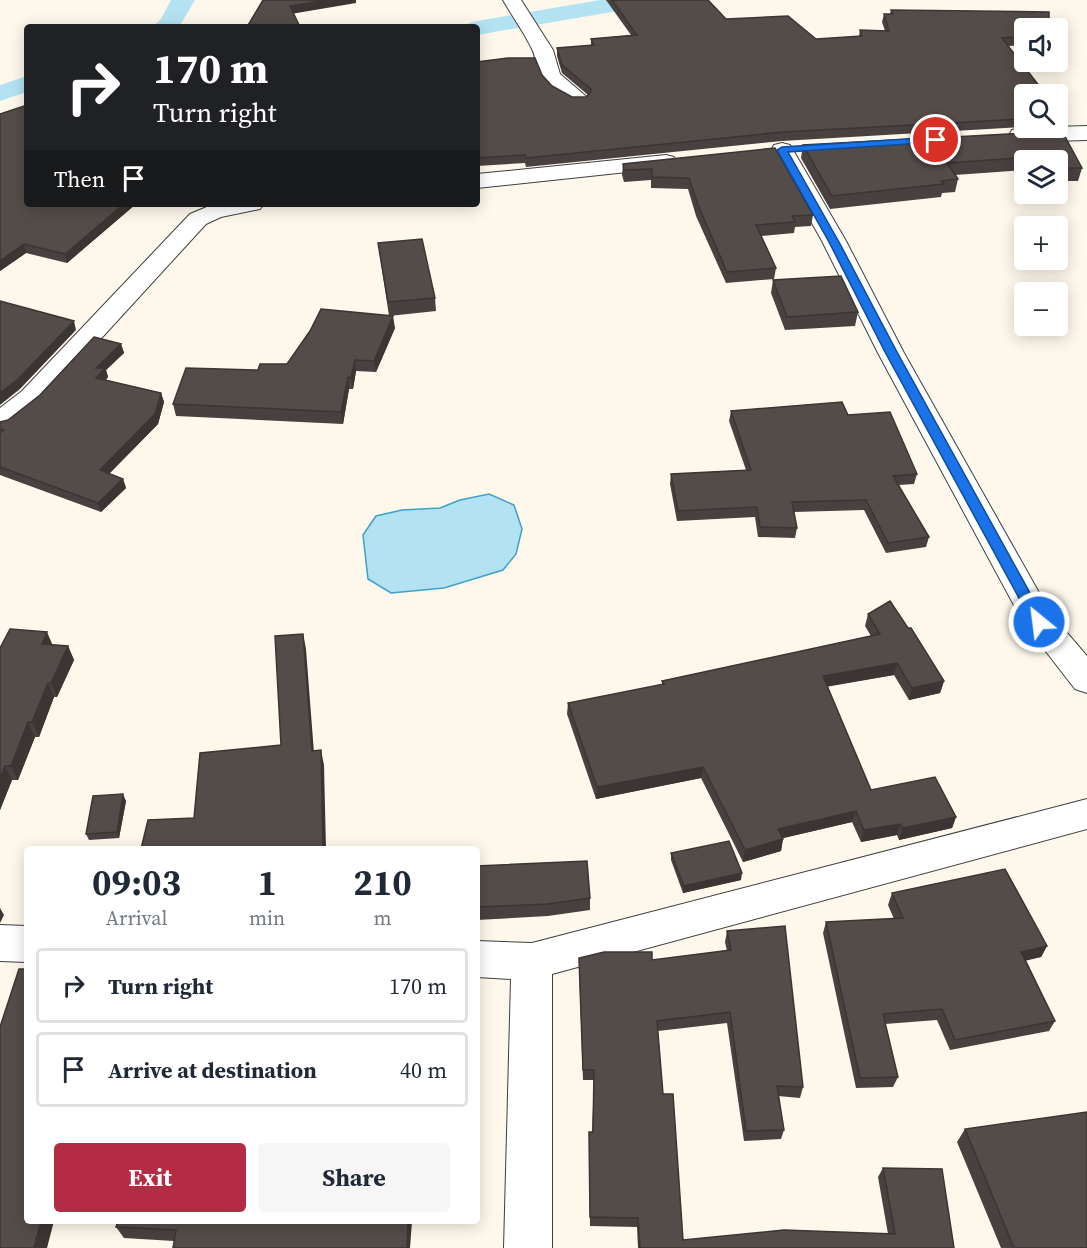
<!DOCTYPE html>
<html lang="en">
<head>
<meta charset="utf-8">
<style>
	:root { --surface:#fff; --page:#f6f6f7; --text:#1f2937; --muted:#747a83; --line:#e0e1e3; --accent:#b32c44 }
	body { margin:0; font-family:"Source Serif 4",serif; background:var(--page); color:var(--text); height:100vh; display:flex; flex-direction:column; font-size:22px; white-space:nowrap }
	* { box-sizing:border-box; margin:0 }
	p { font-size:20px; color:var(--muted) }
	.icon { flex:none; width:33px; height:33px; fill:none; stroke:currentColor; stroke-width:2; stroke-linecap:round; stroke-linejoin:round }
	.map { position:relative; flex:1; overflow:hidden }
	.panel { position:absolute; left:24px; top:846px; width:456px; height:378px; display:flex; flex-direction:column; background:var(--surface); border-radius:6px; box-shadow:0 3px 15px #0003 }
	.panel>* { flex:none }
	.top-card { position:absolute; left:24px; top:24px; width:456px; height:183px; border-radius:6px; box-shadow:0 3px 15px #0003; background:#202124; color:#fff; overflow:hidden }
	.controls { position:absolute; left:1014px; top:18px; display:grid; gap:12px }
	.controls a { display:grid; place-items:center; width:54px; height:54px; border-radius:6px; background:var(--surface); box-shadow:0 3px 15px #0003; font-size:30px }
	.pin { position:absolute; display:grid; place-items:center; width:51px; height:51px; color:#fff; margin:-26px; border:3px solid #fff; border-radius:50%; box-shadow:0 2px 6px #0007 }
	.me { position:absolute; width:66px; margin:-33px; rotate:331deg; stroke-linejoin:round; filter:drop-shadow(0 0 4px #0008) }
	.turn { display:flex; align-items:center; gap:21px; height:126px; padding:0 30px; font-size:27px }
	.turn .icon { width:78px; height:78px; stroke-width:2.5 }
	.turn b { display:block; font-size:42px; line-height:51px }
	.then { display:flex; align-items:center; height:57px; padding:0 30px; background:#0003; gap:12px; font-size:22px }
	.eta { display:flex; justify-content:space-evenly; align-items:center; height:102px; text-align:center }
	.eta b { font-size:36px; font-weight:700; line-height:42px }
	.action { display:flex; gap:12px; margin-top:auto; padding:12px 30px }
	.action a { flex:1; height:69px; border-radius:6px; background:var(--accent); color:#fff; font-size:24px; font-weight:700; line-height:69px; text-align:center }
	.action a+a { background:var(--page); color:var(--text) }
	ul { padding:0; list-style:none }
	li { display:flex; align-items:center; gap:18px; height:75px; margin:0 12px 9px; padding:0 18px; border:3px solid var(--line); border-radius:6px }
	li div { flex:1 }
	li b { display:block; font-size:22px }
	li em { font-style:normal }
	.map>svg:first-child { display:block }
	.water { fill:#b3e3f2; stroke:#3fa1c5; stroke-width:1.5 }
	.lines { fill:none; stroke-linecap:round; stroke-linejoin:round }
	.canal { fill:#b3e3f2; fill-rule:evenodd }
	.street-casing { stroke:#3f3f3f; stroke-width:2 }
	.street { fill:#fff; fill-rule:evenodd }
	.wall { fill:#48413f }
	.shaded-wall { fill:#3b3533 }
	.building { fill:#544c49; stroke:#3b3533; stroke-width:1.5 }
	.route { fill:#1a73e8; stroke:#114b97; stroke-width:1.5 }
</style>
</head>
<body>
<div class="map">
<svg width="1087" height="1248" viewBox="0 0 1087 1248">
	<rect width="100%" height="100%" fill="#fef8ec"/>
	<path class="water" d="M489,494L514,505L522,529L516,554L503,570L444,588L391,593L368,579L363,535L376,516L402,510L440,508L460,500Z"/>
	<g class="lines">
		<path class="canal" d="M171,0H195L179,27H152L161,19Z
			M600,0H653L649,5L641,7L477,35V27H466L469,23L477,21Z
			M27,76V92L0,101V85Z"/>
		<defs>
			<path id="street" d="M503,0H521L553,50L560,74L589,99L585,103C569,108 548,91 540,76C536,67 536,57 532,49C524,32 512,16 503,0Z
				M1087,126V140L1020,142L1012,140L1009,135L1012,130L1020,128Z
				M782,143L790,145L793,150L846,241L904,353L1051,614L1087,656V693L1075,689L1023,622L878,353L822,241L771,150L774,145Z
				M666,155L674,157L677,162L674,167L477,188V174Z
				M214,204H264L260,209L221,217L206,224L42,403L10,428L0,431V408L22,391L190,214Z
				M1087,799V829L552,974V1248H504L511,979L477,977V941L532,943Z
				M0,925L27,926V962L0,961Z"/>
		</defs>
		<use href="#street" class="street-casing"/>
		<use href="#street" class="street"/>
	</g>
	<path class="wall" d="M606,0H708L726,19L816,39L859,36L860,30L885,31L882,22L884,14H890L891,10L1024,28V45L1008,46L1040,87L1038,94H1024V127L782,141L526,167L525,163L477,166V62L542,75L552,86L572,97H586L588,95L562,73L557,56V48L591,46V39L631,35Z
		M0,114L136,204L67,263L26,253L0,271Z
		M1062,131L1082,168L1078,181H1058V160H1024V170L955,175L958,179L955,192L942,193L941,197L830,209L801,158L803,145Z
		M775,148L813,215L811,226L795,227L794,233L761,236L776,268L774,279L726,283L696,216L688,189L651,188V180L624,182L622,175L623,164Z
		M378,243L435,298L436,311L389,316L395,328L376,372L356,371L353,389H349L343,424L176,416L173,404L258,370L287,364L389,316Z
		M773,280L858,312L855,326L785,330L771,293Z
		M121,344L124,353L106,370L108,377L106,380L161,393L164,402L158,424L109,474L123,479L126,488L101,512L0,475V422L8,420Z
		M731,411L848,415L917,474L914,484L899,485L929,537L926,547L886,553L864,510L794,512L797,528L795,538L758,537L755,517L677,521L670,484L671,474L746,470L729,421Z
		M868,614L944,681L940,693L909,700L894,675L827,686L871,790L956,817L952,828L899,840L897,835L861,842L852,822L783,838L781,851L743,862L701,778L596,799L567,714L568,703L662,685V681L871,636L865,626Z
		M52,645L68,646L74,660L57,697H54L39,737H35L18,780H12L0,810V648Z
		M126,801L119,838L89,840L86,834Z
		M671,853L741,880L683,893L671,860Z
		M477,866L590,898V910L548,916L477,920Z
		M892,893L1047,946L1041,957L1026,960L1055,1021L1049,1031L950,1050L937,1020L885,1024L898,1077L893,1087L856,1088L823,933L826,922L894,919L888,905Z
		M727,931L803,1087L800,1098L778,1096L784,1130L781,1139L744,1141L727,1023L658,1031L663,1094L683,1240L888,1234L878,1177L883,1168L954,1248H638L637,1227L590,1226L589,1142V1132H592L594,1080H583L579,969V958L652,960L727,951L725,942Z
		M965,1129L1087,1248H1001L957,1142Z
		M118,1221H412L410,1233L174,1241L124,1238L116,1227Z"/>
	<path class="shaded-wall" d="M326,0H356V3L291,14L290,6Z
		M124,204H136L67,263L65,254Z
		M24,244L26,253L0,271V261Z
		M393,316L395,328L376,372L374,361Z
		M74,321L76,330L20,389L0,405V393Z
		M121,344L124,353L106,370L108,377L99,387L96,378V368Z
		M355,360L356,371L353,389L351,378Z
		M348,377L349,389L343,424L341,412Z
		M161,393L164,402L158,424L103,480L100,470Z
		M123,479L126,488L101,512L98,503Z
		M47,632L53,646L42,644Z
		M303,634L306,649L315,766L312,751Z
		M68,646L74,660L57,697L51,683Z
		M897,663L894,675L820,688L823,676Z
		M944,681L940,693L909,700L912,688Z
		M48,683L54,697L39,737L32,722Z
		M28,722L35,737L18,780L11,766Z
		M321,750L324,765L326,849H323Z
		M5,766L12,780L0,810V779Z
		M703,767L701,778L596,799L597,787Z
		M123,794L126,801L119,838L117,832Z
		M856,811L852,822L775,840L778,829Z
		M956,817L952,828L899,840L903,828Z
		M900,824L897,835L861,842L864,830Z
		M783,839L781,851L743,862L745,850Z
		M742,873L741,880L683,893L684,886Z
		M0,908L4,915L0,923Z
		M1047,946L1041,957L1016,963L1021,952Z
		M41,1221H54L47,1248H34Z
		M408,1221H412L410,1248H407Z"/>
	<path class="building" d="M263,0H326L290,6L300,27H247Z
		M612,0H708L726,19L788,16L816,39L862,36L860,30L889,31L884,14H893L891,10L1049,12V28H1024V37L1002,38L1040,87L1034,88L1038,94H1024V119L783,132L526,158L525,155L477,158V62L508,58H535L542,75L552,86L572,97H586L591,92V89L562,65L557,48L594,45L591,39L637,35Z
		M27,105V204H124L65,254L24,244L0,261V114Z
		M1062,131L1082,168H1058V160H1033L1031,157L947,163L958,179L941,181L944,184L832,196L803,145Z
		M775,148L813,215L792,216L795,222L756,225L776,268L727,272L698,205L689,178L652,177V169L624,170L623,164Z
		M422,239L435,298L388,302L378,243Z
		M841,276L858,312L787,317L773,280Z
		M0,301L74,321L17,380L0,393Z
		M321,309L393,316L374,361L355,360L351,378L348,377L341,412L173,404L186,368L258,370L260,364H287L310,331Z
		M94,337L121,344L96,368H105L96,378L161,393L155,414L100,470L123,479L98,503L0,467V433L4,430L0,429V422L8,420L40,395Z
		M842,402L848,415L890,412L917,474L893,476L929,537L888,543L866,500L792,502L797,528L760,527L757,507L678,511L671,474L751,470L731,411Z
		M890,601L908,628H911L944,681L912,688L897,663L823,676L871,790L935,777L956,817L903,828L900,824L864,830L856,811L778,829L783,839L745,850L703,767L597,787L568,703L664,684L662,681L880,634L868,614Z
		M10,629L47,632L42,644L68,646L51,683H48L32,722H28L11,766H5L0,779V648Z
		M303,634L312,751L321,750L323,849H141L148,820L194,818L200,753L281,745L275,636Z
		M123,794L117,832L86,834L93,796Z
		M729,841L742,873L684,886L671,853Z
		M587,861L590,898L548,904L477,907V866Z
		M1005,869L1047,946L1021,952L1055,1021L955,1040L942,1009L883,1014L898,1077L860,1078L826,922L903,918L892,893Z
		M785,926L803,1087L777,1086L784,1130L746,1131L730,1012L657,1021L663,1094H673L683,1240L784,1230L895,1234L883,1168L942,1169L954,1248H640L638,1218L590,1217L589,1132H593L594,1070H583L579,958L604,952H652V960L731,950L727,931Z
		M19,969H27V1221H41L34,1248H0V1027Z
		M1087,1112V1248H1014L965,1129Z
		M118,1221H408L407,1248H173L176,1230L116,1227Z"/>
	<path class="route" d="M936,137L940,140L939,142L788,152L839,242L897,352L1046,622L1039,627L1032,622L885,352L829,242L777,150L782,147Z"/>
</svg>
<div class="controls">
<a><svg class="icon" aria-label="sound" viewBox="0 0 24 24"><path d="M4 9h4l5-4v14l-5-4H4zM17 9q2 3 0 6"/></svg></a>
<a><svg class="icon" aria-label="search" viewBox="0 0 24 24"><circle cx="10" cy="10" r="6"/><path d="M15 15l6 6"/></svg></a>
<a><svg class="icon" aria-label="layers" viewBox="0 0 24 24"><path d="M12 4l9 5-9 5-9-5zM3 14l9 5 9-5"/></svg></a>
<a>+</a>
<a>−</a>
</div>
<div class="pin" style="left:936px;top:140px;background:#d93025"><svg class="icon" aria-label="arrive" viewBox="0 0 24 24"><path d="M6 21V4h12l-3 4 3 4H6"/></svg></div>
<svg class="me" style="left:1039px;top:622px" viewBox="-20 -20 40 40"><circle r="17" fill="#1a73e8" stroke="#fff" stroke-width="3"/><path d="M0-11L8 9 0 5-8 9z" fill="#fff"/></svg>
<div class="top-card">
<div class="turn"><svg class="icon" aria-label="right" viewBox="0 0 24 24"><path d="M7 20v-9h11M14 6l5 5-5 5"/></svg><div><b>170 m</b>Turn right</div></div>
<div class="then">Then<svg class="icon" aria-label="arrive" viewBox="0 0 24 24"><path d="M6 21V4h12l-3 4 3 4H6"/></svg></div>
</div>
<section class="panel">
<div class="eta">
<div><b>09:03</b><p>Arrival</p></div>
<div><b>1</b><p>min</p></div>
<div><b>210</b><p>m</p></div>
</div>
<ul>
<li><svg class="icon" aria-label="right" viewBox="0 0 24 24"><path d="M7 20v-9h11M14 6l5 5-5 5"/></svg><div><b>Turn right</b></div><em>170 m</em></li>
<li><svg class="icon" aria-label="arrive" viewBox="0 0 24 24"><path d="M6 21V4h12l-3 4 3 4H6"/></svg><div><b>Arrive at destination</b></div><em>40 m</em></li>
</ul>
<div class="action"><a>Exit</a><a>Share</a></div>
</section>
</div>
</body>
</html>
